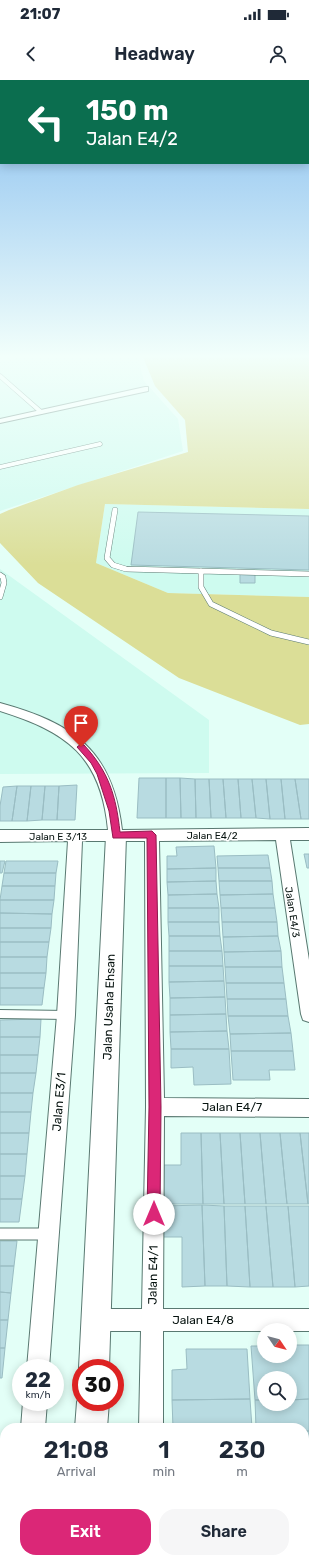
<!DOCTYPE html>
<html lang="en">
<head>
<meta charset="utf-8">
<style>
	:root { --surface:#fff; --page:#f6f6f7; --text:#1f2937; --muted:#747a83; --accent:#db2777 }
	body { margin:0; font-family:Rubik,sans-serif; background:var(--page); color:var(--text); height:100vh; display:flex; flex-direction:column; font-size:15px; white-space:nowrap }
	* { box-sizing:border-box; margin:0 }
	p { font-size:13px; color:var(--muted) }
	.icon { flex:none; width:22px; height:22px; fill:none; stroke:currentColor; stroke-width:2; stroke-linecap:round; stroke-linejoin:round }
	.map { position:relative; flex:1; overflow:hidden }
	.drawer { position:absolute; left:0px; top:1343px; width:309px; height:140px; display:flex; flex-direction:column; background:var(--surface); border-radius:16px 16px 0 0; box-shadow:0 2px 10px #0003 }
	.drawer>* { flex:none }
	.guide { position:absolute; left:0px; top:0px; width:309px; height:84px; box-shadow:0 2px 10px #0003; background:#0b6e4f; color:#fff; overflow:hidden }
	.needle { width:26px; rotate:125deg }
	.fabs { position:absolute; left:257px; top:1243px; display:grid; gap:8px }
	.fabs a { display:grid; place-items:center; width:40px; height:40px; border-radius:50%; background:var(--surface); box-shadow:0 2px 10px #0003; font-size:20px }
	.speed { position:absolute; left:12px; top:1279px; display:flex; gap:8px; font-size:20px; font-weight:700; text-align:center }
	.speed>* { display:grid; place-content:center; width:52px; height:52px; border-radius:50%; background:var(--surface); box-shadow:0 2px 10px #0003; line-height:1 }
	.speed small { font-size:10px; font-weight:400 }
	.speed .limit { border:6px solid #d22; background:#fff; color:#111 }
	.pin { position:absolute; display:grid; place-items:center; width:34px; height:34px; color:#fff; margin:-41px -17px; border-radius:50% 50% 50% 0; rotate:-45deg; box-shadow:0 0 4px #0007 }
	.pin .icon { rotate:45deg }
	.me { position:absolute; width:44px; margin:-22px; rotate:0deg; stroke-linejoin:round; filter:drop-shadow(0 0 3px #0008) }
	.turn { display:flex; align-items:center; gap:14px; height:84px; padding:0 20px; font-size:18px }
	.turn .icon { width:52px; height:52px; stroke-width:2.5 }
	.turn b { display:block; font-size:28px; line-height:34px }
	.eta { display:flex; justify-content:space-evenly; align-items:center; height:68px; text-align:center }
	.eta b { font-size:24px; font-weight:600; line-height:28px }
	.cta { display:flex; gap:8px; margin-top:auto; padding:8px 20px }
	.cta a { flex:1; height:46px; border-radius:16px; background:var(--accent); color:#fff; font-size:16px; font-weight:600; line-height:46px; text-align:center }
	.cta a+a { background:var(--page); color:var(--text) }
	.status { display:flex; justify-content:space-between; align-items:center; height:28px; padding:0 20px; background:var(--surface); direction:ltr }
	.status svg { height:11px; fill:currentColor }
	header { display:flex; justify-content:space-between; align-items:center; height:52px; padding:0 20px; background:var(--surface); font-size:18px; font-weight:600 }
	.map>svg:first-child { display:block }
	.built { fill:#cefbef }
	.green { fill:#dbde97 }
	.building { fill:#b8dbe1; stroke:#9abdc3 }
	.lines { fill:none; stroke-linecap:round; stroke-linejoin:round }
	.lane-far3-casing { stroke:#597971; stroke-width:5 }
	.lane-far2-casing { stroke:#597971; stroke-width:6 }
	.lane-far1-casing { stroke:#597971; stroke-width:10 }
	.lane-casing { stroke:#597971; stroke-width:13 }
	.street-casing { stroke:#597971; stroke-width:2 }
	.secondary-casing { stroke:#597971; stroke-width:2 }
	.lane-far3 { stroke:#fff; stroke-width:4 }
	.lane-far2 { stroke:#fff; stroke-width:5 }
	.lane-far1 { stroke:#fff; stroke-width:8 }
	.lane { stroke:#fff; stroke-width:11 }
	.street { fill:#fff; fill-rule:evenodd }
	.secondary { fill:#fff; fill-rule:evenodd }
	.route { fill:#db2777; stroke:#8e194d }
	.labels { text-anchor:middle; stroke-width:3; stroke-linejoin:round; paint-order:stroke }
	.street-label { font-size:10px; fill:#071310; stroke:#fff }
	.near-street-label { font-size:12px; fill:#071310; stroke:#fff }
</style>
</head>
<body>
<div class="status"><b>21:07</b><svg viewBox="0 0 49 12"><path d="M0 12V9h3v3zM5 12V6h3v6zM10 12V3h3v9zM15 12V0h3v12zM26 1h20v11H26zM47 4h2v5h-2z"/></svg></div>
<header><svg class="icon" aria-label="back" viewBox="0 0 24 24"><path d="M15 5l-7 7 7 7"/></svg>Headway<svg class="icon" aria-label="person" viewBox="0 0 24 24"><circle cx="12" cy="8" r="4"/><path d="M4 21q1-7 8-7t8 7"/></svg></header>
<div class="map">
<svg width="309" height="1483" viewBox="0 0 309 1483">
	<rect width="100%" height="100%" fill="#e3fff7"/>
	<path class="built" d="M22,277H138L144,301L178,339L183,371L0,431V282Z
		M105,424L309,429V517L168,513L96,483Z
		M0,489L209,640V693L0,694Z"/>
	<path class="green" d="M143,277H309V429L105,424L96,483L168,513L309,517V644L300,645L179,598L38,503L0,463V434L9,430L78,405L188,372L185,340L155,306Z"/>
	<path class="building" d="M138,432L309,436V490L131,485Z
		M240,494H255V503H240Z
		M139,698H166V738H137Z
		M166,698H180L181,738H166Z
		M180,698L195,699L196,738H181Z
		M195,699H209L211,738H196Z
		M209,699H223L226,738H211Z
		M223,699H238L241,738H226Z
		M238,699H252L256,738H241Z
		M252,699H266L270,739L256,738Z
		M266,699H281L285,739H270Z
		M281,699H295L301,739H285Z
		M295,699H309V739H301Z
		M77,705L75,740H57L59,706Z
		M17,706H31L27,741H12Z
		M17,706L12,741H0V726L3,707Z
		M31,706H45L42,740L27,741Z
		M45,706H59L57,740H42Z
		M214,766L216,788L167,789V776H177L176,767Z
		M304,774H309V788H307Z
		M268,775L270,788H218L217,776Z
		M0,781H5L2,793H0Z
		M6,781H58L56,793H4Z
		M216,788V801L167,802V789Z
		M218,788H270L272,801H219Z
		M4,793H56L55,806H2Z
		M216,801L217,814L168,815L167,802Z
		M219,801H272L273,814L220,815Z
		M2,806H55L54,820H0Z
		M217,814L219,828H168V815Z
		M273,814L275,828H221L220,815Z
		M0,820H54L52,834L0,833Z
		M168,828H219V842H168Z
		M221,828H275L277,842H222Z
		M0,833L52,834L51,848H0Z
		M168,842H219L220,856H169Z
		M222,842H277L278,856L223,857Z
		M0,848H51L49,862H0Z
		M169,856H220L222,871H169Z
		M278,856L281,871L224,872L223,857Z
		M0,862H49L47,877H0Z
		M169,871H222L223,886H169Z
		M281,871L282,887H225L224,872Z
		M0,877H47L46,893H0Z
		M169,886H223L224,901L169,902Z
		M225,887H282L284,903H226Z
		M0,893H46L44,908H0Z
		M224,901L225,917L170,918L169,902Z
		M226,903H284L286,919H227Z
		M0,908H44L42,925H0Z
		M225,917L226,934L170,935V918Z
		M227,919H286L288,936H228Z
		M226,934L227,951L170,952V935Z
		M228,936H288L291,953L230,954Z
		M41,939L40,957H0V940Z
		M227,951L229,969H171L170,952Z
		M291,953L293,971H231L230,954Z
		M0,957H40L38,975H0Z
		M171,969H229L231,1004L194,1005L193,987L171,988Z
		M231,971H293L295,990H269L270,1000H233Z
		M0,975H38L36,993H0Z
		M0,993H36L33,1013H0Z
		M0,1013H33L31,1032H0Z
		M0,1032H31L29,1053H0Z
		M0,1053H29L27,1074H0Z
		M181,1053H201L203,1124H163L164,1085H181Z
		M201,1053H220L224,1124H203Z
		M220,1053H240L245,1124H224Z
		M240,1053H260L266,1124H245Z
		M260,1053H280L287,1124H266Z
		M280,1053H300L308,1124H287Z
		M300,1053H309V1124H308Z
		M0,1074H27L25,1096H0Z
		M0,1096H25L22,1119H0Z
		M0,1119H22L19,1142H0Z
		M202,1125L224,1126L227,1206H205Z
		M202,1125L205,1206L182,1207V1157H163V1126Z
		M224,1126H245L250,1207L227,1206Z
		M245,1126H266L273,1207H250Z
		M266,1126H288L295,1207H273Z
		M288,1126H309V1206L295,1207Z
		M0,1161H17L14,1186H0Z
		M0,1186H14L11,1213L0,1212Z
		M0,1212L11,1213L8,1240H0Z
		M0,1240H8L5,1268H0Z
		M290,1265H309V1319L290,1320V1298H264V1320H255L251,1266H264V1276H290Z
		M0,1268H5L2,1298H0Z
		M186,1269H247L250,1319L172,1320V1290L187,1289Z
		M250,1319L252,1348H173L172,1320Z
		M309,1319V1351H304V1348H256L255,1320H264V1324H290V1320Z
		M304,1351H309V1384H304Z
		M304,1384H309V1418H304Z
		M304,1418H309V1455H304Z
		M304,1455H309V1483H266V1478H304Z
		M175,1478H261L262,1483H175Z"/>
	<g class="lines">
		<defs>
			<path id="lane-far3" d="M0,296L41,332
				M0,387L100,364"/>
			<path id="lane-far2" d="M115,430L107,478L113,485L126,489L309,494
				M201,491V507L211,524L271,553L309,562
				M0,495L3,497L4,503L0,517"/>
			<path id="lane-far1" d="M0,934L66,935"/>
			<path id="lane" d="M0,1154H48"/>
			<path id="street" d="M145,307H148V311L0,343V339Z
				M0,623C73,643 113,670 122,750L309,748V760H290L309,880V942L303,940L301,934L276,760L159,761L164,1018L309,1019V1037L164,1036L163,1229H309V1251H163V1348H139L141,1251H96L88,1248L85,1240L88,1232L96,1229H142L146,1027L145,761H82L75,935L49,1288H27L57,935L68,761L0,762V750H108C101,676 67,652 0,631Z
				M23,1322H47L45,1348H21Z
				M9,1478H35L34,1483H8Z
				M137,1478H163V1483H137Z"/>
			<path id="secondary" d="M116,748L123,751L126,756L109,1288H81V1293L79,1288L106,756L109,751Z
				M81,1313V1322H109L107,1348H75L77,1322Z
				M69,1478H103V1483H69Z"/>
		</defs>
		<use href="#lane-far3" class="lane-far3-casing"/>
		<use href="#lane-far2" class="lane-far2-casing"/>
		<use href="#lane-far1" class="lane-far1-casing"/>
		<use href="#lane" class="lane-casing"/>
		<use href="#street" class="street-casing"/>
		<use href="#secondary" class="secondary-casing"/>
		<use href="#lane-far3" class="lane-far3"/>
		<use href="#lane-far2" class="lane-far2"/>
		<use href="#lane-far1" class="lane-far1"/>
		<use href="#lane" class="lane"/>
		<use href="#street" class="street"/>
		<use href="#secondary" class="secondary"/>
	</g>
	<linearGradient id="sky" x2="0" y2="1"><stop stop-color="#85bdef"/><stop offset="0.57" stop-color="#f2fffb"/><stop offset="1" stop-color="#f2fffb" stop-opacity="0"/></linearGradient>
	<rect width="309" height="485" fill="url(#sky)"/>
	<path class="route" d="M81,664L84,665C109,692 116,716 120,752L152,751L156,755L161,1027L160,1134L158,1138L154,1140L149,1138L147,1134L149,1027L147,758H113L109,731L97,694L91,683L77,667Z"/>
	<g class="labels">
		<g class="street-label">
			<text x="212" y="759">Jalan E4/2</text>
			<text x="58" y="760">Jalan E 3/13</text>
			<text transform="translate(293 832) rotate(81)" y="4">Jalan E4/3</text>
		</g>
		<g class="near-street-label">
			<text transform="translate(109 927) rotate(-88)" y="4">Jalan Usaha Ehsan</text>
			<text transform="translate(59 1022) rotate(-85)" y="4">Jalan E3/1</text>
			<text x="232" y="1031">Jalan E4/7</text>
			<text transform="translate(153 1195) rotate(-89)" y="4">Jalan E4/1</text>
			<text x="203" y="1244">Jalan E4/8</text>
		</g>
	</g>
</svg>
<div class="fabs">
<a><svg class="needle" viewBox="-14 -14 28 28"><path d="M0-13l5 13h-10z" fill="#e53935"/><path d="M0 13l5-13h-10z" fill="#747a83"/></svg></a>
<a><svg class="icon" aria-label="search" viewBox="0 0 24 24"><circle cx="10" cy="10" r="6"/><path d="M15 15l6 6"/></svg></a>
</div>
<div class="speed"><div>22<small>km/h</small></div><div class="limit">30</div></div>
<div class="pin" style="left:81px;top:667px;background:#d93025"><svg class="icon" aria-label="arrive" viewBox="0 0 24 24"><path d="M6 21V4h12l-3 4 3 4H6"/></svg></div>
<svg class="me" style="left:154px;top:1134px" viewBox="-20 -20 40 40"><circle r="19" fill="#fff"/><path d="M0-13L10 11 0 6-10 11z" fill="#db2777"/></svg>
<div class="guide">
<div class="turn"><svg class="icon" aria-label="left" viewBox="0 0 24 24"><path d="M17 20v-9H6M10 6l-5 5 5 5"/></svg><div><b>150 m</b>Jalan E4/2</div></div>
</div>
<section class="drawer">
<div class="eta">
<div><b>21:08</b><p>Arrival</p></div>
<div><b>1</b><p>min</p></div>
<div><b>230</b><p>m</p></div>
</div>
<div class="cta"><a>Exit</a><a>Share</a></div>
</section>
</div>
</body>
</html>
